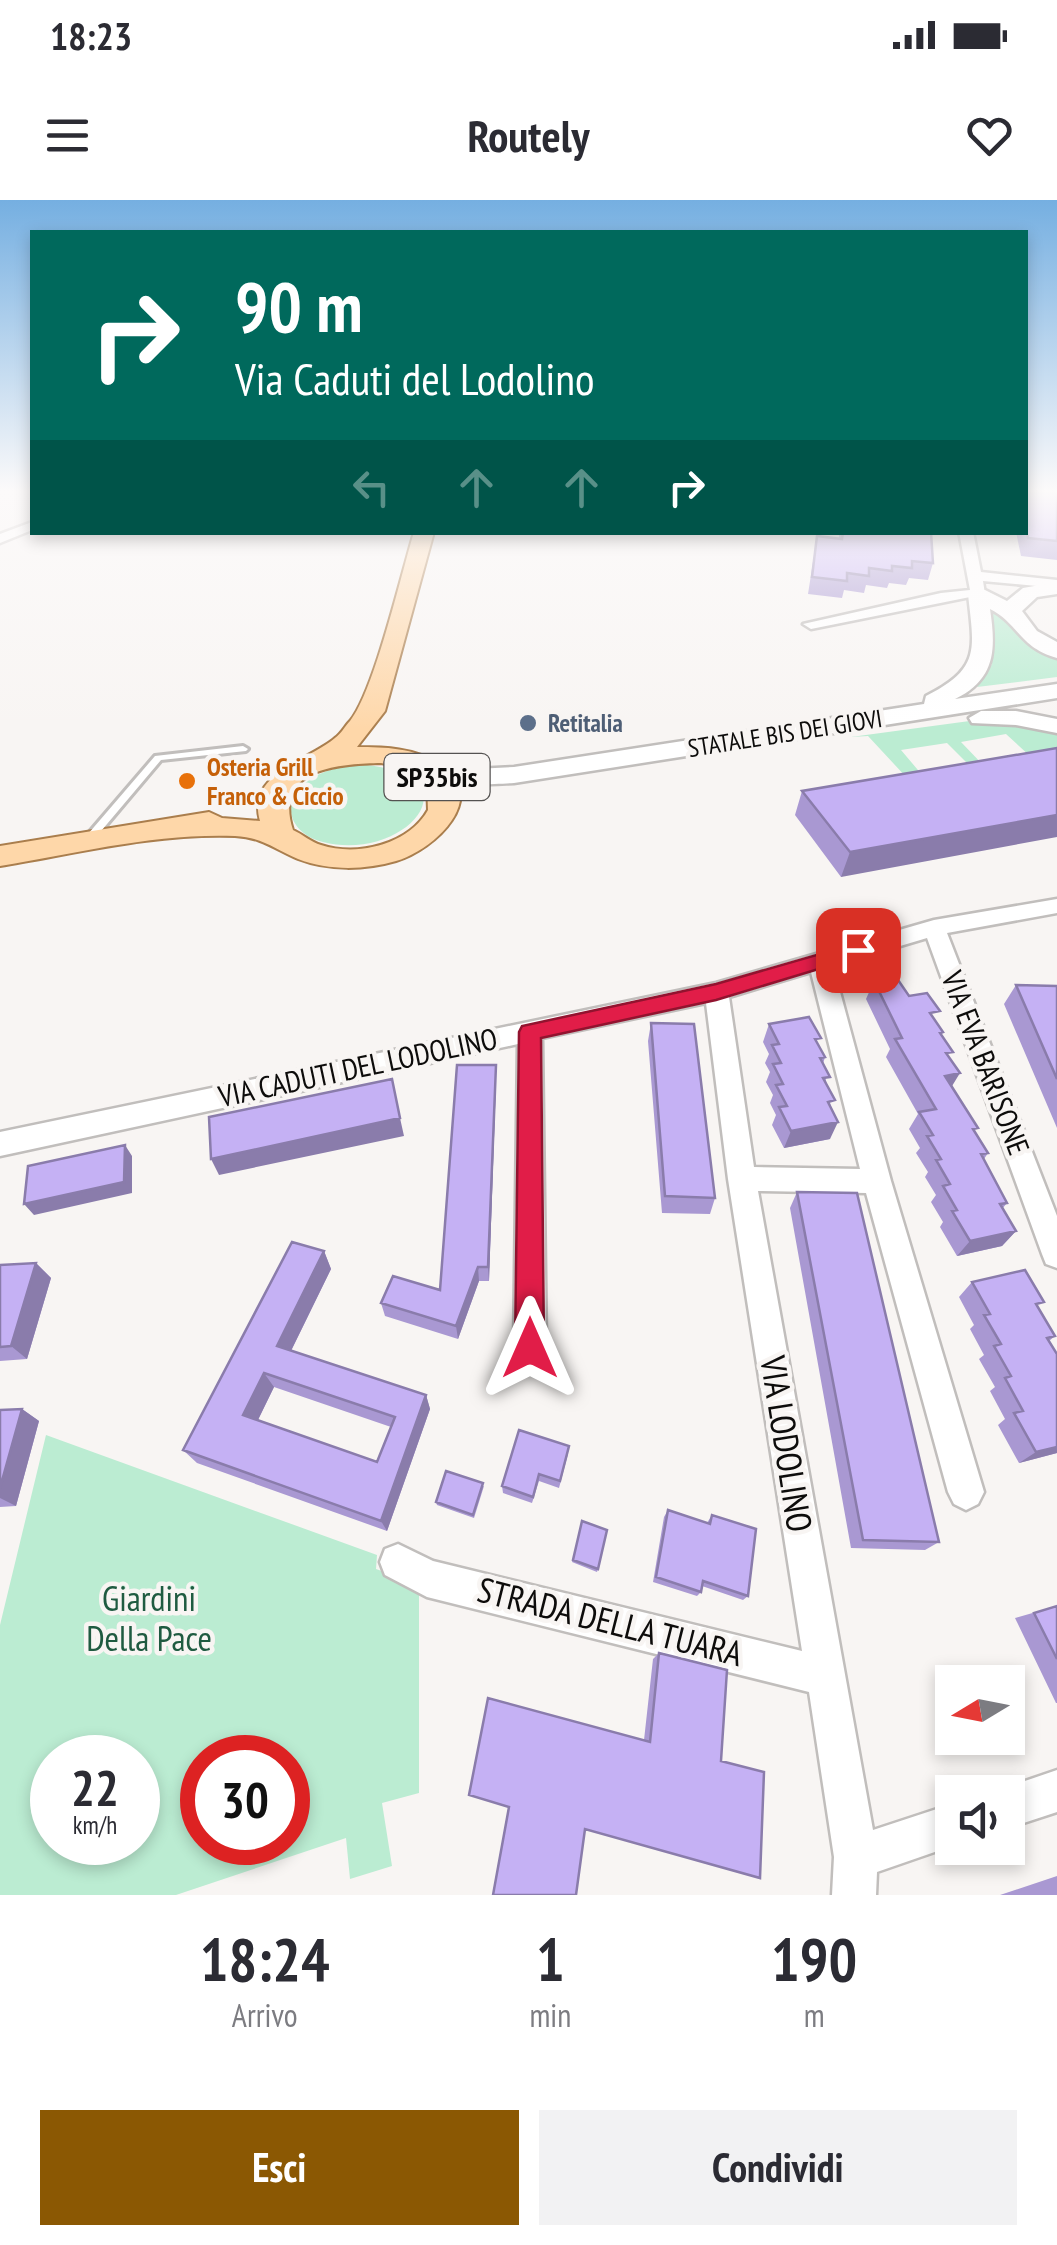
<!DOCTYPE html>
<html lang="it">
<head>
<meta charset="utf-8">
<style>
	:root { --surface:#fff; --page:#f2f2f3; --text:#2b2b33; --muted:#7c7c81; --accent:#8b5803 }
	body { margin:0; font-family:"PT Sans Narrow",sans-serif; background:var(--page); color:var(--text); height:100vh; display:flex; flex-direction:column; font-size:38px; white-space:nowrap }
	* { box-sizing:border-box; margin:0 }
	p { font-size:32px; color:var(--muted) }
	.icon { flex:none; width:55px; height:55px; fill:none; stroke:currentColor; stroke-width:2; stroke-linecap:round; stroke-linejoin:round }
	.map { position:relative; height:1695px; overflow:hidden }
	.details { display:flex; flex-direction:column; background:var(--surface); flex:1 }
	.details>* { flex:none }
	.banner { position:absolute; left:30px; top:30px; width:998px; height:305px; border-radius:0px; box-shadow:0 5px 15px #0003; background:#00695c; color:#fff; overflow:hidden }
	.needle { width:65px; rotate:260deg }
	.controls { position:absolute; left:935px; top:1465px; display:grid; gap:20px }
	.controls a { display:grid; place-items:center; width:90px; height:90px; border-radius:0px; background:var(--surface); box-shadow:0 5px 15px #0003; font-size:50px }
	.speed { position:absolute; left:30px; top:1535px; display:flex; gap:20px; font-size:50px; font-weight:700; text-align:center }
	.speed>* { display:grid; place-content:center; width:130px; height:130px; border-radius:50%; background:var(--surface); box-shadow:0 5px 15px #0003; line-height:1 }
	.speed small { font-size:25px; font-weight:400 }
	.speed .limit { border:15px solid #d22; background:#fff; color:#111 }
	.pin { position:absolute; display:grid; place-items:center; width:85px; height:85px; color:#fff; margin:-42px; border-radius:20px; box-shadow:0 5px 15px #0006 }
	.me { position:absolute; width:110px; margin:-55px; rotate:0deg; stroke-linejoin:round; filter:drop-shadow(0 0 8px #0008) }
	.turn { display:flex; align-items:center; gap:35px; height:210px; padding:0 40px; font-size:45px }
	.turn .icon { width:130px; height:130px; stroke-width:2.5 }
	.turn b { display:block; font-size:70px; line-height:85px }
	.lanes { display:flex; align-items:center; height:95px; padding:0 40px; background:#0003; justify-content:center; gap:50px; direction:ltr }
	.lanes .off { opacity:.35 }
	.eta { display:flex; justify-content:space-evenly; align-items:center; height:170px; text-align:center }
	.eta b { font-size:60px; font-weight:800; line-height:70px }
	.primary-button { display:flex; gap:20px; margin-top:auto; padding:20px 40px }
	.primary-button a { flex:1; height:115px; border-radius:0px; background:var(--accent); color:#fff; font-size:40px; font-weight:800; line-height:115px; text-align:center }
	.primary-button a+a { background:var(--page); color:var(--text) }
	.status { display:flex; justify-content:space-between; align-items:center; height:70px; padding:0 50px; background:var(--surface); direction:ltr }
	.status svg { height:28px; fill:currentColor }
	header { display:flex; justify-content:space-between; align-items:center; height:130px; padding:0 40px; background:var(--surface); font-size:45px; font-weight:800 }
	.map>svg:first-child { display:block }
	.green { fill:#bbecd2; fill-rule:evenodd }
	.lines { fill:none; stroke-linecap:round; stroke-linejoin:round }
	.lane-casing { stroke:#c1bebc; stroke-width:6 }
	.street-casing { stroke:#c1bebc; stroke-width:5 }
	.secondary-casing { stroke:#c1bebc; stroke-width:5 }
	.primary-casing { stroke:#aa7e4d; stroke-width:4 }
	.lane { fill:#fff; fill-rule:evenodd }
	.street { fill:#fff; fill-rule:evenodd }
	.secondary { fill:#fff; fill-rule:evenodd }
	.primary { fill:#fed7a9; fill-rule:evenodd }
	.wall { fill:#a998d2; fill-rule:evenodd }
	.shaded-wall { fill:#8a7cab }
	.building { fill:#c5b1f4; stroke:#8a7cab; stroke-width:2.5; fill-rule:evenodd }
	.route { fill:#e11d48; stroke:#92132f; stroke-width:2.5 }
	.service-dot { fill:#5c6f8a; stroke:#f8f5f3; stroke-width:4 }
	.food-dot { fill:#e8710a; stroke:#f8f5f3; stroke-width:4 }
	.labels { text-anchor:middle; stroke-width:9; stroke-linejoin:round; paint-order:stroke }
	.far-service-label { font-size:25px; font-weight:bold; fill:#4e5e75; stroke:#f8f5f3; text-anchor:start }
	.far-street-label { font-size:25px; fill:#0d0c0b; stroke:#f8f5f3 }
	.far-food-label { font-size:25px; font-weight:bold; fill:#c56008; stroke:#f8f5f3; text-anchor:start }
	.shield { fill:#f8f5f3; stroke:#545251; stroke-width:2.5 }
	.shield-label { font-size:28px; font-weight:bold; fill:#0d0c0b }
	.street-label { font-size:30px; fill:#0d0c0b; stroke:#f8f5f3 }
	.near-street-label { font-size:35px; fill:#0d0c0b; stroke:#f8f5f3 }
	.near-park-label { font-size:35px; fill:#1f5b41; stroke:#f8f5f3 }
</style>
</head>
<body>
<div class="status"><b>18:23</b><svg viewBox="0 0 49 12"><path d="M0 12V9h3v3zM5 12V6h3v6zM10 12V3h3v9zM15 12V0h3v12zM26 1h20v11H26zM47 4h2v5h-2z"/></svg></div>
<header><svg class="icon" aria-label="menu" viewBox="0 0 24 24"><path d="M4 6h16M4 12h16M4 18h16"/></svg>Routely<svg class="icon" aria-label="heart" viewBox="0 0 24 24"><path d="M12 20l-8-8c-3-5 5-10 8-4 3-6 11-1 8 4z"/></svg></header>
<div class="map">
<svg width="1057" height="1695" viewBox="0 0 1057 1695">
	<rect width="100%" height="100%" fill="#f8f5f3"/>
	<path class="green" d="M994,409L1057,454V477L977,487L992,464L985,412Z
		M977,520L1057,530V553L1031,557L1006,534L961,542L985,567L973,569L947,543L901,550L923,576L907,578L868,536L851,537Z
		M367,565C480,578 402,663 323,642C290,634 278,602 308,581C325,568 347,566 367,565Z
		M46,1235L377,1355L376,1369L419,1384V1593L382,1603L392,1666L350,1679L346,1638L176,1695H0V1425ZM52,1558H138V1642H52ZM202,1558H288V1642H202Z"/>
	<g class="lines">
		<defs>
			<path id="lane" d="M243,546L248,549L246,551L161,560L91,643H83L82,641L155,556Z"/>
			<path id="street" d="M32,322V330L0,343V334Z
				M959,332H973L981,372L1057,380V388L983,381L985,394L811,429L803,424L941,393L970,390Z
				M1057,699V713L947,733L1057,1016V1068L1046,1064L1042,1054L927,738L833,766L891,981L984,1292L978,1304L966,1310L954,1304L948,1292L866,993L758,991L873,1630L952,1604V1646L877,1672L876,1695H832L834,1657L809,1492L427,1397L385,1375L380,1362L385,1349L398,1344L433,1361L802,1451L728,979L706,803L542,838L546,1148L541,1159L530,1164L519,1159L514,1148L518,844L0,956V932L716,783L934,720ZM811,772L860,969L754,967L729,797Z
				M1057,1570V1612L1008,1628V1592H993Z"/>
			<path id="secondary" d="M1057,382V394L1037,397L1022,411L1037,431L1057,442V458C1020,448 1018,423 990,409C996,449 996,479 955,499L1057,484V498L514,583C491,584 434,589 418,571L431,563L475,569L514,567L924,504L926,496C981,468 974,450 968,394L971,390H985L1007,401L1023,388Z
				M981,511H1016L1057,519V533L1016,525L972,523L969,518Z"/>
			<path id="primary" d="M414,332H434L385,511L357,547C385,547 414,548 438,563C493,596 434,650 396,661C365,670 329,671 298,659C275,649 261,637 235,636C156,633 78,653 0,666V646L209,612L222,618L260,621C246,573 308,561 335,538C341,534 345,526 350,521C374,492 401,375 414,332ZM381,563L401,567L427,583L428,610C409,644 358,657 321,645C311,642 302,634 293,630C273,569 336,564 381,563Z"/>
		</defs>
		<use href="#lane" class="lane-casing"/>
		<use href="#street" class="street-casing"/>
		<use href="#secondary" class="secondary-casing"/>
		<use href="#primary" class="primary-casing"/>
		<use href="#lane" class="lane"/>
		<use href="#street" class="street"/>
		<use href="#secondary" class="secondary"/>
		<use href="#primary" class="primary"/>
	</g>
	<path class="wall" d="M1025,292H1057V360L1021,356L1016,332H1025Z
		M839,332H931L933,363L928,380L909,378L906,385L889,383L887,388L866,385L864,393L844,390L842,398L808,394L817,336L839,338Z
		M1057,548L841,677L795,615L802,591Z
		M874,781L909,796L935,820L943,832L941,836L949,858L952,887L975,932L988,953L984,959L1007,1003L1002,1009L1016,1031L1002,1046L957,1056L940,1027L943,1022L931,1002L936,995L925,977L928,972L916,953L920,948L909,929L918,914L886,857L890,849L866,799Z
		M1016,785L1057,786V928L1004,804Z
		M651,823L715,998L710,1014L662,1013L648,841Z
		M769,824L818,844L825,857L823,864L831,908L830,939L784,948L772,925L776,915L770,903L773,895L766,882L770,872L765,863L769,854L763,842Z
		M496,881L489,1081H479L458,1139L385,1116L381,1103L440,1090Z
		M797,992L939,1342L925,1350L851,1348L790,1008Z
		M324,1051L331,1069L291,1151L426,1195L430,1209L387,1331L197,1263L183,1250ZM274,1187L391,1227L377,1262L258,1220Z
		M36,1063L51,1078L27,1159L0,1161V1065Z
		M972,1082L1038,1108L1055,1136L1049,1141L1057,1154V1253L1019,1263L998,1225L1005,1219L990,1191L995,1187L979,1159L984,1155L970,1129L974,1125L959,1097Z
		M22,1209L39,1221L16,1306L0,1307V1210Z
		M568,1254L559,1288L539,1281L532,1303L503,1293L502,1286Z
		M484,1286L474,1318L437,1305L436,1302Z
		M668,1310L707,1323L712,1315L748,1396L743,1400L702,1386L701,1392L697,1396L653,1382L664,1317Z
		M582,1321L598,1369L597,1372L572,1362Z
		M1057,1406V1503H1056L1015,1418Z
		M659,1453L721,1561L509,1607L644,1540L653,1459Z
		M1057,1676V1695H1000Z"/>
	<path class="shaded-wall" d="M1057,615V637L841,677L850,652Z
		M496,865V881L489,1081L488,1067Z
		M960,873L949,891L945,876Z
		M400,918L404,936L219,975L211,959Z
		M838,922L830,939L784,948L791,931Z
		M125,945L132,956V993L34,1015L24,1004Z
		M1016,1031L1002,1046L957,1056L970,1041Z
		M324,1051L331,1069L286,1161L277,1146Z
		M36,1063L51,1078L27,1159L11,1146Z
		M478,1067L479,1081L458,1139L456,1126Z
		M264,1173L274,1187L254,1228L243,1215Z
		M426,1195L430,1209L387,1331L381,1321Z
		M22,1209L39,1221L16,1306L0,1298V1288Z
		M1057,1247V1253L1019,1263L1036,1252Z"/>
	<path class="building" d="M1025,292H1057V341L1028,338L1025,326Z
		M843,332H931L933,363L912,361V368L892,366V371L869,368V376L847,373V381L812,377L817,336L842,339Z
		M1057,548V615L850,652L802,591Z
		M896,777L909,796L927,793L940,811L930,813L943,832L940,833L953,852L946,853L960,873L945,876L978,928L973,929L988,953L981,954L1007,1003L1000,1004L1016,1031L970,1041L952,1011L957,1010L943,986L950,984L936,960L941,959L927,936L933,935L919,912L936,909L895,839L902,838L874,781Z
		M1016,785L1057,786V879Z
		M809,817L821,838L815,839L825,857L820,858L830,877L823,878L835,900L828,902L838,922L791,931L779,907L787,906L776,885L783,884L773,864L781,863L772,845L779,844L769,824Z
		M651,823L694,824L715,998L665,996Z
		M457,865H496L488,1067H478L456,1126L381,1103L393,1076L440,1090Z
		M392,879L400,918L211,959L209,917Z
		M125,945L124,982L24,1004L28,966Z
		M797,992L857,993L939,1342L863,1340Z
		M292,1042L324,1051L277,1146L426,1195L381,1321L183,1250ZM264,1173L395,1217L377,1262L243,1215Z
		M36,1063L11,1146L0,1147V1065Z
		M1025,1070L1044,1102L1036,1104L1055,1136L1047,1138L1057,1154V1247L1036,1252L1014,1213L1023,1211L1005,1178L1011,1176L994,1146L1001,1144L984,1115L990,1114L972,1082Z
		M22,1209L0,1288V1210Z
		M519,1230L569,1246L560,1281L539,1274L533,1297L502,1286Z
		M446,1271L483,1283L473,1315L436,1302Z
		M668,1310L710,1324L712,1315L756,1329L748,1396L703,1381L701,1392L656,1377Z
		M582,1321L607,1330L598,1369L573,1360Z
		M1057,1406V1459L1034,1413Z
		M659,1453L727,1470L721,1561L764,1572L760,1678L585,1629L576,1695H493L509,1607L469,1595L488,1498L650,1542Z"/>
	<linearGradient id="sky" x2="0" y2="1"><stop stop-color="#75afe1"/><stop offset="0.55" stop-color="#fcfafa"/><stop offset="1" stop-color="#fcfafa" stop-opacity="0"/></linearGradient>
	<rect width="1057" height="529" fill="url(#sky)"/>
	<path class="route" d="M858,743L865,745L868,750L865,755L716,800L541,838L544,1148L540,1158L530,1162L519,1158L515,1148L519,832L522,826L716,784Z"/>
	<circle class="service-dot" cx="528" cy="523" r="10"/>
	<circle class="food-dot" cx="187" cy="581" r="10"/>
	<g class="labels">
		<g class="far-service-label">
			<text x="548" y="532">Retitalia</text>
		</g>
		<g class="far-street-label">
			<text transform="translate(785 533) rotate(-9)" y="9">STATALE BIS DEI GIOVI</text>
		</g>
		<g class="far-food-label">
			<text x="207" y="576">Osteria Grill<tspan x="207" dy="29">Franco &amp; Ciccio</tspan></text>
		</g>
		<rect class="shield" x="384.5" y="554" width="105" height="46" rx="8"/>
		<g class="shield-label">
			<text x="437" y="587">SP35bis</text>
		</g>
		<g class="street-label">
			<text transform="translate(985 863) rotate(69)" y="10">VIA EVA BARISONE</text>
			<text transform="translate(358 868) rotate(-12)" y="10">VIA CADUTI DEL LODOLINO</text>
		</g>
		<g class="near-street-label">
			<text transform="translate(786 1244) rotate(81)" y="12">VIA LODOLINO</text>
			<text transform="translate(610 1422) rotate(14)" y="12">STRADA DELLA TUARA</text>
		</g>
		<g class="near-park-label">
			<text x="149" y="1411">Giardini<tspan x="149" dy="40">Della Pace</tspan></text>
		</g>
	</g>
</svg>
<div class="controls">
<a><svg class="needle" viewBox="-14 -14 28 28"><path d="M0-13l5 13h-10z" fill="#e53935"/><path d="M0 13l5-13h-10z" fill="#7c7c81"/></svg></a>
<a><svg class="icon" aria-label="sound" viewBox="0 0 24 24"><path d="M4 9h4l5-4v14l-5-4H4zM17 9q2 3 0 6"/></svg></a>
</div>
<div class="speed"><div>22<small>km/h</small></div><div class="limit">30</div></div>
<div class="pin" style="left:858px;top:750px;background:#d93025"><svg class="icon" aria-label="arrive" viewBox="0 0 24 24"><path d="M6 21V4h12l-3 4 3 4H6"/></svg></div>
<svg class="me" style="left:530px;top:1148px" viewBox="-20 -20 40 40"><path d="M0-17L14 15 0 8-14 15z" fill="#e11d48" stroke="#fff" stroke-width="4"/></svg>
<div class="banner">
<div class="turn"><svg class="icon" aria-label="right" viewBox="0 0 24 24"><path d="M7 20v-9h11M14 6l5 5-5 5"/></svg><div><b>90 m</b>Via Caduti del Lodolino</div></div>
<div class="lanes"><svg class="icon off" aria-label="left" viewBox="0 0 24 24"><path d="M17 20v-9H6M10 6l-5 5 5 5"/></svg><svg class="icon off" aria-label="ahead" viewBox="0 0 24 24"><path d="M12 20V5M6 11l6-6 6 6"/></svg><svg class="icon off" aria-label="ahead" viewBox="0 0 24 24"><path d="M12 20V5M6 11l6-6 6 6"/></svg><svg class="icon" aria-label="right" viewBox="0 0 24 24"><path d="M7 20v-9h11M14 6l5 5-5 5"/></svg></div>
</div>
</div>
<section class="details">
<div class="eta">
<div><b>18:24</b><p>Arrivo</p></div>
<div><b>1</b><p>min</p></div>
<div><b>190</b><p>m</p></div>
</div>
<div class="primary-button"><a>Esci</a><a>Condividi</a></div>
</section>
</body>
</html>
